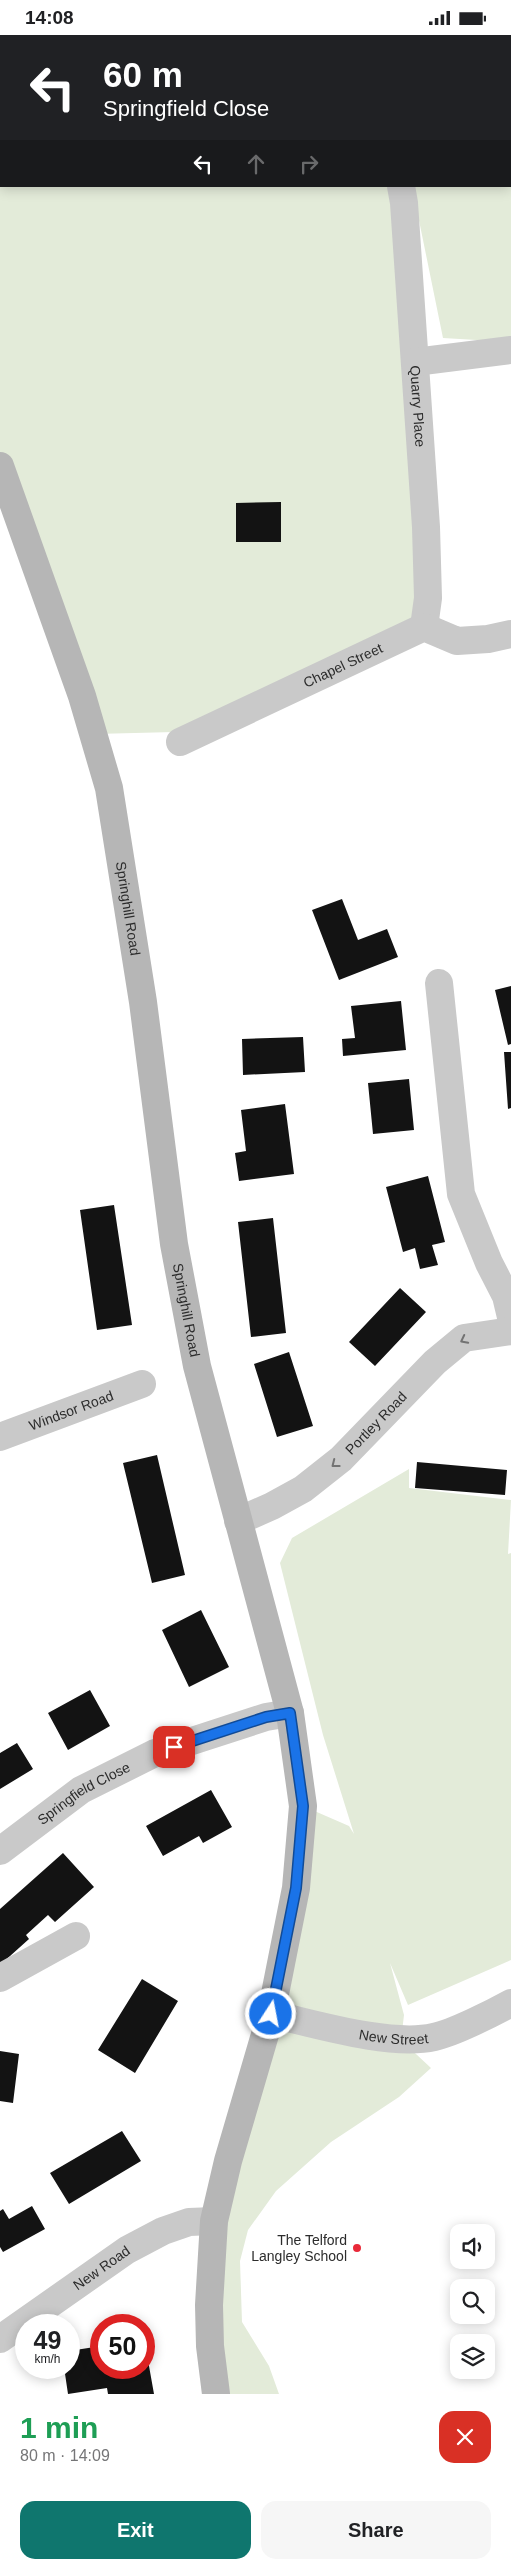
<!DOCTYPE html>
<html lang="en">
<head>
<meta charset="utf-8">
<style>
	:root { --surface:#fff; --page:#f6f6f6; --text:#202124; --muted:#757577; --accent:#0f766e }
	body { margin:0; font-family:Arial,sans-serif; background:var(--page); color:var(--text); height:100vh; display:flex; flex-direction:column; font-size:19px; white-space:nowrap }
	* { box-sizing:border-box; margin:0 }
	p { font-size:16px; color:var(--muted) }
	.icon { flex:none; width:28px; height:28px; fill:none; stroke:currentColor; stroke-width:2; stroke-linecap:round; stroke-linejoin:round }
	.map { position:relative; height:2359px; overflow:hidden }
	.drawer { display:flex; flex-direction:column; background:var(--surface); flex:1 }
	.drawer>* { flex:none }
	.guide { position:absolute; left:0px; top:0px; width:511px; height:152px; box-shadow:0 2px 12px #0003; background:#202124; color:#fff; overflow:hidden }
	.controls { position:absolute; left:450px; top:2189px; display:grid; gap:10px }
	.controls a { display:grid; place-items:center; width:45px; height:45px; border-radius:10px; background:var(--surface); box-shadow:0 2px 12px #0003; font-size:25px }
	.speed { position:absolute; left:15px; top:2279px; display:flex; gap:10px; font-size:25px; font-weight:700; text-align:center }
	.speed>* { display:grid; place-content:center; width:65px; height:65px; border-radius:50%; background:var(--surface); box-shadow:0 2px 12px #0003; line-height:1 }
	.speed small { font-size:12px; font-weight:400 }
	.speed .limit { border:8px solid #d22; background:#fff; color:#111 }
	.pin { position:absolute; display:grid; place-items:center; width:42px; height:42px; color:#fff; margin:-21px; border-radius:10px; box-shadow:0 2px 8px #0006 }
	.me { position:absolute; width:55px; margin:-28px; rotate:11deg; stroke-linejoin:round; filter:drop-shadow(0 0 4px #0008) }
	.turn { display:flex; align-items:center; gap:18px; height:105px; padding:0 20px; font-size:22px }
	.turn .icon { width:65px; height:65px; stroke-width:2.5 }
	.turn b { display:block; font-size:35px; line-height:42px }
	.lanes { display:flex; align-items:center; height:48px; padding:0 20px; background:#0003; justify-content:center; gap:25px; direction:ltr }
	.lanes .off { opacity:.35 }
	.round { display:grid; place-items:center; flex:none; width:52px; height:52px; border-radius:15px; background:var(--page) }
	.summary { display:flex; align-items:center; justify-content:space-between; height:85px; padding:0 20px }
	h1 { font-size:30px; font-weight:700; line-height:38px; color:#1e9e55 }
	.primary-button { display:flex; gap:10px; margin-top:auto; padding:10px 20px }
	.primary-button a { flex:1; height:58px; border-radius:15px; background:var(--accent); color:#fff; font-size:20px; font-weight:700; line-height:58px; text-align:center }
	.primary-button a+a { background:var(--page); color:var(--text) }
	.status { display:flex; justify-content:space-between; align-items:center; height:35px; padding:0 25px; background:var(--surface); direction:ltr }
	.status svg { height:14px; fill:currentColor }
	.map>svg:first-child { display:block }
	.green { fill:#e3ebd9 }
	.building { fill:#131313 }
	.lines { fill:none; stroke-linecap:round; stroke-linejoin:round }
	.street { stroke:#c9c9c9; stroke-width:28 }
	.secondary { stroke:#b6b6b6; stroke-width:28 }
	.oneway { stroke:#737373 }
	.route-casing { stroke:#114b97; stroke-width:12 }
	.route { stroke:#1a73e8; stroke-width:9 }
	.poi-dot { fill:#e92939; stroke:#fff; stroke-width:2 }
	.labels { text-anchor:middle; stroke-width:5; stroke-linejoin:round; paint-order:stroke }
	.street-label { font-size:14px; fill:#2c2c2c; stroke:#fff }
	.poi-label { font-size:14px; fill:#2c2c2c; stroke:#fff; text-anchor:end }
</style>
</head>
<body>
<div class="status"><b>14:08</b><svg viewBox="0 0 49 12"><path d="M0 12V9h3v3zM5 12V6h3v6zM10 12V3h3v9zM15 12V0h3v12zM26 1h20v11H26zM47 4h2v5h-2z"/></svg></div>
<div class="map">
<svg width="511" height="2359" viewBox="0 0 511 2359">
	<rect width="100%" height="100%" fill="#fff"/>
	<path class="green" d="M0,0H365L1,1V151H393L407,321L417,587L174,697L95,699L0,431Z
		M386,0H511V307L443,303L412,151H510V1Z
		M409,1434V1453L511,1465L508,1519L511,1518V1925L408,1970L390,1928L404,1980L401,2005L431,2033L399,2062L331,2107L276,2156L248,2195L240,2226L242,2287L269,2331L279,2359H216L209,2270L303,1771L349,1791L354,1799L323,1700L280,1528L292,1503Z"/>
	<path class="building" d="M281,467V507H236V468Z
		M342,864L358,905L387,894L398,922L339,945L312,875Z
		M511,951V1009L508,1010L495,955Z
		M401,966L406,1015L343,1021L342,1004L355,1003L351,971Z
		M303,1002L305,1037L243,1040L242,1004Z
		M504,1017H511V1073L508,1074Z
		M409,1044L414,1095L373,1099L368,1048Z
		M285,1069L294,1139L239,1146L235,1118L246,1116L241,1075Z
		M428,1141L445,1207L432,1210L438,1230L420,1234L415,1213L403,1217L386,1152Z
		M114,1170L132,1290L97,1295L80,1175Z
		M273,1183L286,1298L251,1302L238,1187Z
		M400,1253L426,1277L375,1331L349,1307Z
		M289,1317L313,1391L277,1402L254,1329Z
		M157,1420L185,1540L152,1548L123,1428Z
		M417,1427L507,1435L505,1460L415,1453Z
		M201,1575L229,1632L189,1652L162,1595Z
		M90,1655L110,1691L68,1715L48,1678Z
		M17,1708L33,1734L0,1754V1718Z
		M211,1755L232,1792L203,1808L199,1801L163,1821L146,1791Z
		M63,1818L94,1852L55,1887L48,1880L26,1900L29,1904L0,1930V1874Z
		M142,1944L178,1966L135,2038L98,2015Z
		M0,2016L19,2019L13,2068L0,2066Z
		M122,2096L141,2126L69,2169L50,2138Z
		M32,2171L45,2194L3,2217L0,2212V2176L3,2174L9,2184Z
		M144,2303L154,2359H108L107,2353L68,2359L64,2332H69V2316L101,2311V2332H144Z"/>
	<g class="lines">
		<g class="street">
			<path d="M374,0V1"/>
			<path id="s1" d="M401,151L404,168L426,492L428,563L424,592"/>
			<path d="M415,327L511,315"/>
			<path id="s2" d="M180,707L424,592L457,606L488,604L511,599"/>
			<path d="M439,948L461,1159L489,1228L506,1261L511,1282"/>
			<path id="s3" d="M0,1402L142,1349"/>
			<path id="s4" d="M238,1486L272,1471L303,1454L341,1424L435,1327L464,1303L511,1296"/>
			<path id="s5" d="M0,1816L81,1755L155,1718L266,1682L290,1678"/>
			<path d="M0,1943L76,1901"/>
			<path id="s6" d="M271,1979C315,1989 391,2012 434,2002C453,1998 493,1978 511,1968"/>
			<path id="s7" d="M0,2304L127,2215L163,2196L189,2187L214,2186"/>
		</g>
		<path class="secondary" id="s8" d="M0,431L82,661L109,753L143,967L174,1209L197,1331L290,1678L303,1771L296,1853L271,1979L228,2126L214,2186L209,2270L210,2311L216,2359"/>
	</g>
	<defs><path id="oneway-chevron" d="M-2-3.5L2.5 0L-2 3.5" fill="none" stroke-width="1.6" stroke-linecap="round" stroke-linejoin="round" transform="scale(1.25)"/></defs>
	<g class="oneway">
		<use href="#oneway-chevron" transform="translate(464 1305) rotate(153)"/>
		<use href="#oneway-chevron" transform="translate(335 1429) rotate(142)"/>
	</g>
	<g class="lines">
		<defs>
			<path id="route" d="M174,1712L266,1682L290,1678L303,1771L296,1853L271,1979"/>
		</defs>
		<use href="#route" class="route-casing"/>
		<use href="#route" class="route"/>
	</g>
	<circle class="poi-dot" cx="357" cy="2213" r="5"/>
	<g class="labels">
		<g class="street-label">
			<text dy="5" stroke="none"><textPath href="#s1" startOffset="221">Quarry Place</textPath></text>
			<text dy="5" stroke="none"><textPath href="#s2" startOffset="180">Chapel Street</textPath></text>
			<text dy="5" stroke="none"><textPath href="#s8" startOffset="462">Springhill Road</textPath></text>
			<text dy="5" stroke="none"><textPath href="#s8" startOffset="868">Springhill Road</textPath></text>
			<text dy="5" stroke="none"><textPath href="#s3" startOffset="76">Windsor Road</textPath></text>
			<text dy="5" stroke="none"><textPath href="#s4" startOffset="171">Portley Road</textPath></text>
			<text dy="5" stroke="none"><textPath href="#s5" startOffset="102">Springfield Close</textPath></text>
			<text dy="5" stroke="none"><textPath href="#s6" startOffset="125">New Street</textPath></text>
			<text dy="5" stroke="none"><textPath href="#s7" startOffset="124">New Road</textPath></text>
		</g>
		<g class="poi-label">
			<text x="347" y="2210">The Telford<tspan x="347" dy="16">Langley School</tspan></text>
		</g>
	</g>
</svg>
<div class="controls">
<a><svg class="icon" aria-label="sound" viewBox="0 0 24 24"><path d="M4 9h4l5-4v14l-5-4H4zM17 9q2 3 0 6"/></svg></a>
<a><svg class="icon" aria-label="search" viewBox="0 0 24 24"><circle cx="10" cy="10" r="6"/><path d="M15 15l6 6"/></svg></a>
<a><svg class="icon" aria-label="layers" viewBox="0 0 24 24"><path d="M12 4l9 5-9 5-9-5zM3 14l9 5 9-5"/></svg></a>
</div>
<div class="speed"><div>49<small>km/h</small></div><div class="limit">50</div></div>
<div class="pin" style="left:174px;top:1712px;background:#d93025"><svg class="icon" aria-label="arrive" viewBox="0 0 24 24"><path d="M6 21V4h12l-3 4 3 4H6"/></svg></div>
<svg class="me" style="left:271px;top:1979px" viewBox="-20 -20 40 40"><circle r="17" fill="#1a73e8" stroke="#fff" stroke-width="3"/><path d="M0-11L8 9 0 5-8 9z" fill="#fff"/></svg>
<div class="guide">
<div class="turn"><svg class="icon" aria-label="left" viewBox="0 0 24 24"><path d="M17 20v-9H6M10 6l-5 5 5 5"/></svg><div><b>60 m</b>Springfield Close</div></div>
<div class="lanes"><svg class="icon" aria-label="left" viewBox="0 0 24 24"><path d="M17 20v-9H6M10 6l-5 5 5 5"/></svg><svg class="icon off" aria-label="ahead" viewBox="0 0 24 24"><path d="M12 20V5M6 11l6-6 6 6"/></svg><svg class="icon off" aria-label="right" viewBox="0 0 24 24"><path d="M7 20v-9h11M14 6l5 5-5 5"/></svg></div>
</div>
</div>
<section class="drawer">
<div class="summary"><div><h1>1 min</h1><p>80 m · 14:09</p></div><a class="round" style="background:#d93025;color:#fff"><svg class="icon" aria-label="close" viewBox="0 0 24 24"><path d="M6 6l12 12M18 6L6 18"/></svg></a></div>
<div class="primary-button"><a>Exit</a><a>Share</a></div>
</section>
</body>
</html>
